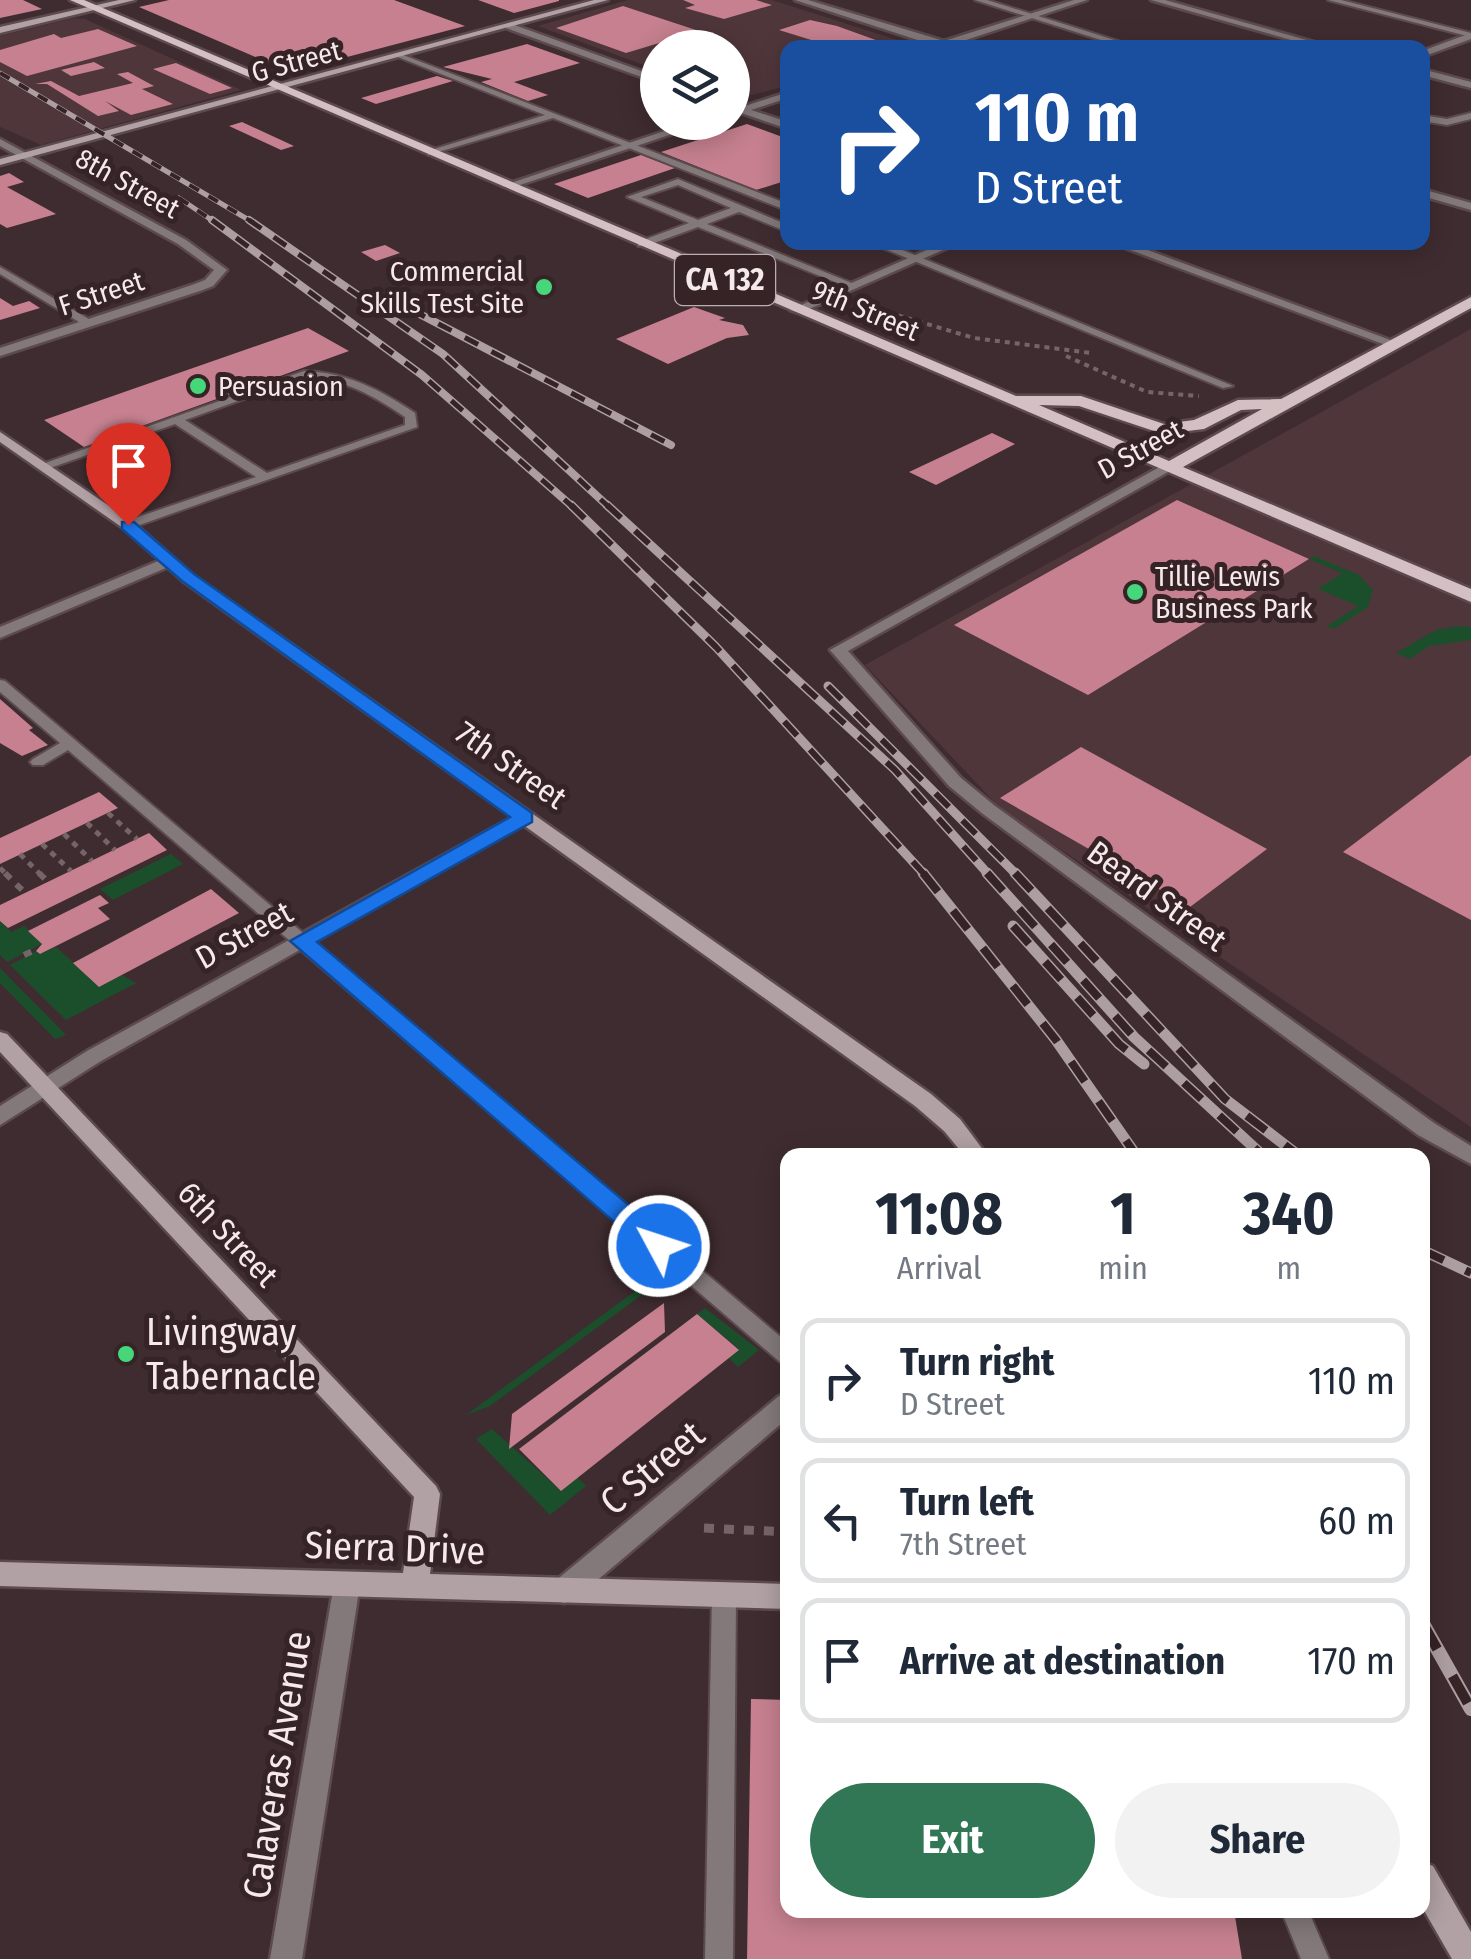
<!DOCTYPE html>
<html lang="en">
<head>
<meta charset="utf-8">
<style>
	:root { --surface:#fff; --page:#f2f2f3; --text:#1f2937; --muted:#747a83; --line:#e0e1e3; --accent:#317755 }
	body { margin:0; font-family:"Fira Sans Condensed",sans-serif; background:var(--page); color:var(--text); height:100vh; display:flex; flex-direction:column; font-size:38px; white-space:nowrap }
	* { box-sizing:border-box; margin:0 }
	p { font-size:32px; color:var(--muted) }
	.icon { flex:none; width:55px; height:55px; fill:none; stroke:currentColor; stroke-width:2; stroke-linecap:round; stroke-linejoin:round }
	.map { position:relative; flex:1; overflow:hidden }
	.sheet { position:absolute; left:780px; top:1148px; width:650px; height:770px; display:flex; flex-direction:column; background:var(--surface); border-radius:20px; box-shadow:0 5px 25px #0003 }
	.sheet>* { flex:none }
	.guide { position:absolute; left:780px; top:40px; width:650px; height:210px; border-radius:20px; box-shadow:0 5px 25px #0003; background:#1a4fa0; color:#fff; overflow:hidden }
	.controls { position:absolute; left:640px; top:30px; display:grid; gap:20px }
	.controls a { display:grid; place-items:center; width:110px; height:110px; border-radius:50%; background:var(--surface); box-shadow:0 5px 25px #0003; font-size:50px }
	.pin { position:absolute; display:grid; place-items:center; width:85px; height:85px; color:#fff; margin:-102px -42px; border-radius:50% 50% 50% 0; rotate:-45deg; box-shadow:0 0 10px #0007 }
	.pin .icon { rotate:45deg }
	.me { position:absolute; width:110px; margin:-55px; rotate:310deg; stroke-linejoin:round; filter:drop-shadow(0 0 8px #0008) }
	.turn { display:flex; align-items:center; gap:35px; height:210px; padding:0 30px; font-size:45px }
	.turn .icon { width:130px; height:130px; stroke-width:2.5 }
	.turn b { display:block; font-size:70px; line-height:85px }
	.eta { display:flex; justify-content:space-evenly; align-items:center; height:170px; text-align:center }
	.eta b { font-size:60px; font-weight:700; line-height:70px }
	.primary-button { display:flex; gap:20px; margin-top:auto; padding:20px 30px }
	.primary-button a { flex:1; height:115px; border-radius:60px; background:var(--accent); color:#fff; font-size:40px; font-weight:700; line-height:115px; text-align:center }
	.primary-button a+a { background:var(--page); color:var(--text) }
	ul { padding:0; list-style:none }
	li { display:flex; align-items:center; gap:30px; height:125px; margin:0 20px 15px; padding:0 10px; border:5px solid var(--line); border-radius:20px }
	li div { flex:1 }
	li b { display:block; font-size:38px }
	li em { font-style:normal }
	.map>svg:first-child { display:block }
	.built { fill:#4f363b }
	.green { fill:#1b4f2c }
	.building { fill:#c6808f }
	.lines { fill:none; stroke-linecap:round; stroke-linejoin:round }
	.lane-casing { stroke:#5c4a4e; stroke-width:4 }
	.street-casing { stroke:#5c4a4e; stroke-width:5 }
	.secondary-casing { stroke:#5c4a4e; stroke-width:5 }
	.primary-casing { stroke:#5c4a4e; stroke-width:5 }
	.path-far3 { stroke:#766568; stroke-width:4; stroke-dasharray:5 5; stroke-linecap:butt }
	.path-far2 { stroke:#766568; stroke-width:5; stroke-dasharray:6 6; stroke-linecap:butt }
	.path-far1 { stroke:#766568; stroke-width:6; stroke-dasharray:8 8; stroke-linecap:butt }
	.path { stroke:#766568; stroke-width:9; stroke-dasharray:10 10; stroke-linecap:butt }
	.lane { fill:#83797b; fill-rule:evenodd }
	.street { fill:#83797b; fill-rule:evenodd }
	.secondary { fill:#b1a1a4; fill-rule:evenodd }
	.primary { fill:#d4bfc3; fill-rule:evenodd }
	.rail-far4-casing { stroke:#ad9ea1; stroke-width:5 }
	.rail-far3-casing { stroke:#ad9ea1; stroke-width:8 }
	.rail-far2-casing { stroke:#ad9ea1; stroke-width:9 }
	.rail-far1-casing { stroke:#ad9ea1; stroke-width:11 }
	.rail-casing { stroke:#ad9ea1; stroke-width:14 }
	.rail-far4 { stroke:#352326; stroke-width:4; stroke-dasharray:11; stroke-linecap:butt }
	.rail-far3 { stroke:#352326; stroke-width:5; stroke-dasharray:15; stroke-linecap:butt }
	.rail-far2 { stroke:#352326; stroke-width:6; stroke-dasharray:19; stroke-linecap:butt }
	.rail-far1 { stroke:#352326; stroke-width:8; stroke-dasharray:24; stroke-linecap:butt }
	.rail { stroke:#352326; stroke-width:10; stroke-dasharray:31; stroke-linecap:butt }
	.route { fill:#1a73e8; stroke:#114b97; stroke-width:2.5 }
	.poi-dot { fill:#46d77a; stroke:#352326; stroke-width:4 }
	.labels { text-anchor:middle; stroke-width:10; stroke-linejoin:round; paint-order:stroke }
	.far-street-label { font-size:28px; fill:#f5e9eb; stroke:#352326 }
	.far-poi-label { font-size:28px; fill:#f5e9eb; stroke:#352326; text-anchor:start }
	.shield { fill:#352326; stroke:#bbaeb0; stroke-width:2.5 }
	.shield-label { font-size:30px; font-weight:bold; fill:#f5e9eb }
	.street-label { font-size:32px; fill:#f5e9eb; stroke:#352326 }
	.near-poi-label { font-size:38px; fill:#f5e9eb; stroke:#352326; text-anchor:start }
	.near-street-label { font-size:38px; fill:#f5e9eb; stroke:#352326 }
</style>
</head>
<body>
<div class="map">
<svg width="1471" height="1959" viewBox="0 0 1471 1959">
	<rect width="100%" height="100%" fill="#3f2c30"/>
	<path class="built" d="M628,0H772L913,45L788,48L787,86L740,98L733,96L732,48H658L657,70L538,26Z
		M75,18L85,19L241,90L41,145L0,127V36Z
		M1471,329V1127L1001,809L865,665Z"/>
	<path class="green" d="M1314,556L1359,575L1373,590L1368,607L1334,629L1327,626L1358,606L1318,589L1342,573L1309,559Z
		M1459,626L1471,627V640L1429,646L1410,659L1396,653L1436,630Z
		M171,854L183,864L113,900L100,889Z
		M0,921L11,932L24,926L42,944L7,962L0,955Z
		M56,947L99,986L122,975L136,983L66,1020L10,965L36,951L40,954Z
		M0,968L66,1035L55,1039L0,983Z
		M657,1275L639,1297L490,1406L466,1415Z
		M705,1308L759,1350L738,1367L729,1358L739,1349L697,1314Z
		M492,1429L560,1490L577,1477L586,1486L550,1515L476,1439Z"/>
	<path class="building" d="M0,0H23L42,9L0,18Z
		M169,0H394L465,26L290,72L139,7Z
		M478,0H559V1L514,13Z
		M683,0H756L772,5L724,19L685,8L695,5Z
		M623,6L699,31L626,53L556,28Z
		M810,20L837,26L884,43L837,48L779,30Z
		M98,29L137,46L27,76L0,62V50L54,34L61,38Z
		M527,44L580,63L514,82L548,95L528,101L481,82L492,79L443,67Z
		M94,62L105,68L71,76L61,70Z
		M176,63L232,88L210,94L153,69Z
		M128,72L154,86L142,89L173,104L131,115L105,101L119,111L98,116L47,84H35L51,81L79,96L133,83L117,74Z
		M437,76L453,81L376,104L361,98Z
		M242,122L294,146L281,150L229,126Z
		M747,124L788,139V180L756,190L661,152Z
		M641,155L675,168L588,198L554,184Z
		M9,173L24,182L7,187L56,214L7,228L0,224V176Z
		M385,245L400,253L376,261L361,252Z
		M0,298L13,306L29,301L40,308L0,320Z
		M694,307L725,318L719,320L743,325L749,335L727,338L668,364L616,339Z
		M308,328L349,351L84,447L44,420Z
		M992,433L1015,444L936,485L909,472Z
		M1177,500L1309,559L1088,695L954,625Z
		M0,699L33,728L29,730L48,745L22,756L0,743Z
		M1081,747L1267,849L1190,907L1000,798Z
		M1471,755V920L1343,852Z
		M99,792L118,808L0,864V838Z
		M149,833L167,850L8,928L0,921V905Z
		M211,889L239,913L99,987L73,963Z
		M100,895L109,903L98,908L110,919L40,954L36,951L42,944L28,931Z
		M664,1303L665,1332L509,1449L512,1414Z
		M697,1314L739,1350L561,1491L519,1449Z
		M751,1699L788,1700V1910H1234L1242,1959H747Z"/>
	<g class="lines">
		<defs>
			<path id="lane" d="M975,0H987L1140,48H1126Z
				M1328,0H1341L1471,33V37Z
				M398,53L788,204V211L553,118L428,155V151L545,115L398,57Z
				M1471,113V119L1447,125L1422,121V115L1447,119Z
				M678,179L788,225V232L739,212L707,224L859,286L850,288L698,227L646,246H638V242L689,223L627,197ZM678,185L731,208L698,220L641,197Z
				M868,242H883L1233,386L1223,388Z
				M0,267L92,321L93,323L84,325L0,274Z
				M304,371C346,372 381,390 415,413L417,427L128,529L122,525L123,522L256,477L175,424L47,469L37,466ZM305,377C343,378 374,396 405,417V425L267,473L185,420Z
				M0,680L5,681L75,740L788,1343V1365L780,1362L68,750L43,765H33L30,762L33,759L60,743L0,692Z
				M724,1585L732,1588L736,1596L733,1959H705L712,1596L716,1588Z
				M1281,1910H1308L1329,1959H1301Z"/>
			<path id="street" d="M795,0H808L944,41L1074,0H1087L954,44L960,48L939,47Z
				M1151,0H1165L1335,48H1319Z
				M509,23L658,77V83L506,28Z
				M1471,33V39L1422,57V51Z
				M1422,69L1471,82V88L1422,75Z
				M788,92V98L751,110L788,122V129L732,110V104L742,107Z
				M691,122H708L511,188L502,186Z
				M0,139L186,240L227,270L213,286L200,291L0,356V348L192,285L205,280L214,270L178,244L0,146Z
				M1422,189L1471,203V210L1422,196Z
				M945,242H961L800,313L790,310Z
				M1109,242H1126L1401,344L1391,347Z
				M1165,464L1177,467L848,651L961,778L995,806L1434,1123L1471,1146V1164L1418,1135L983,814L949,786L830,650Z
				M168,557L173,559V565L0,638V627Z
				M524,811L530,813L533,817L530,821L101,1061L0,1125V1106L87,1051Z
				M788,1393V1418L574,1600L564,1603L554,1600L550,1591L554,1582L779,1396Z
				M347,1572L357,1575L360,1584L302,1959H270L334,1584L337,1575Z"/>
			<path id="secondary" d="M119,0H135L0,33V27Z
				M594,0H608L0,165V159Z
				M0,432L133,522L193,575L931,1094L960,1119L987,1155H964L944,1131L915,1106L183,581L123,528L0,442Z
				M0,1032L7,1034L436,1486L440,1494L430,1574L788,1584V1609L0,1586V1562L403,1573L414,1497L0,1052Z
				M1422,1862L1433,1866L1471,1932V1959H1452L1422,1907Z"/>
			<path id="primary" d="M70,0H84L1016,396H1081L1164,424L1194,420L1238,400L1281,399L1471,297V308L1183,467L1471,589V602ZM1039,405L1079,406L1163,434L1204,429L1241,410L1262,409L1169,461Z"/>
		</defs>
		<use href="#lane" class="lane-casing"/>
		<use href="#street" class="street-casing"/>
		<use href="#secondary" class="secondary-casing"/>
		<use href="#primary" class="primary-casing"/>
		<path class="path-far3" d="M860,304L974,338L1091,353
			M1066,356L1147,392L1199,396"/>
		<path class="path-far2" d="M108,813L137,839
			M87,823L115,850
			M64,834L92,861
			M42,844L71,871
			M20,854L41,875
			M0,868L7,875"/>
		<path class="path-far1" d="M5,873L25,893
			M39,873L48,882
			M24,955L35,950"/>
		<path class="path" d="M704,1528L788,1532"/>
		<use href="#lane" class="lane"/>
		<use href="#street" class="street"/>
		<use href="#secondary" class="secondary"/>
		<use href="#primary" class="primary"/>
		<defs>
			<path id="rail-far4" d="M0,73L254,223
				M179,198L216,223"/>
			<path id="rail-far3" d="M212,220L422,375L574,508
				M249,220L443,354L610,508
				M385,296L671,445"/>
			<path id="rail-far2" d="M571,505L716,647L925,875
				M607,505L895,770L989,875
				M828,686L1017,875"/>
			<path id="rail-far1" d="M923,873L1056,1040L1136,1155
				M987,873L1134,1037L1260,1153
				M1015,873L1225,1099L1298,1155
				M1013,926L1119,1044L1144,1064
				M1422,1250L1471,1273"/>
			<path id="rail" d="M1422,1622L1471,1709"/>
		</defs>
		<use href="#rail-far4" class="rail-far4-casing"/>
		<use href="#rail-far3" class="rail-far3-casing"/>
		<use href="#rail-far2" class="rail-far2-casing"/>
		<use href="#rail-far1" class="rail-far1-casing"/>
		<use href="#rail" class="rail-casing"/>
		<use href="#rail-far4" class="rail-far4"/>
		<use href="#rail-far3" class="rail-far3"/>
		<use href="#rail-far2" class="rail-far2"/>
		<use href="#rail-far1" class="rail-far1"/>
		<use href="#rail" class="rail"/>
	</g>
	<path class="route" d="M122,522H134L194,574L532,813V822L317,942L669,1239L672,1246L669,1253H650L290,941L510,817L182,581L122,529Z"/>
	<g class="poi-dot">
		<circle cx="544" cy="287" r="10"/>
		<circle cx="198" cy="386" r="10"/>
		<circle cx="1135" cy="592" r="10"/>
		<circle cx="126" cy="1354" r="10"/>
	</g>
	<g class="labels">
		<g class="far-street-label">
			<text transform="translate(296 61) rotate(-15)" y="10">G Street</text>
			<text transform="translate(128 183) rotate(29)" y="10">8th Street</text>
			<text transform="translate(101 293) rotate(-18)" y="10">F Street</text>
			<text transform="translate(866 310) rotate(23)" y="10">9th Street</text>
			<text transform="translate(1140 449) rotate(-29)" y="10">D Street</text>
		</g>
		<g class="far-poi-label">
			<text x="524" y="281" text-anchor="end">Commercial<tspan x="524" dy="32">Skills Test Site</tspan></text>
			<text x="218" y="396">Persuasion</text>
			<text x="1155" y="586">Tillie Lewis<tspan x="1155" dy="32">Business Park</tspan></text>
		</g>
		<rect class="shield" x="675" y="255" width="100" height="50" rx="8"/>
		<g class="shield-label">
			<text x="725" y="290">CA 132</text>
		</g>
		<g class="street-label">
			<text transform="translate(511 765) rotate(35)" y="11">7th Street</text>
			<text transform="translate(1157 896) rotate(36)" y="11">Beard Street</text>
			<text transform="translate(244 935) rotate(-29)" y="11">D Street</text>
			<text transform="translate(228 1234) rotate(47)" y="11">6th Street</text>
		</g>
		<g class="near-poi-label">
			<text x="146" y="1345">Livingway<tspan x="146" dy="44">Tabernacle</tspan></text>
		</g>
		<g class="near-street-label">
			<text transform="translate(652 1468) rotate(-40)" y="13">C Street</text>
			<text transform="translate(395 1548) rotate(2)" y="13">Sierra Drive</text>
			<text transform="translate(277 1765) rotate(-81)" y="13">Calaveras Avenue</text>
		</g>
	</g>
</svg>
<div class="controls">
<a><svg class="icon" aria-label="layers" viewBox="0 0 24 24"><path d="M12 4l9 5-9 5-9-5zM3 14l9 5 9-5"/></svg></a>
</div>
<div class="pin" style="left:128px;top:525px;background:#d93025"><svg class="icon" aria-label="arrive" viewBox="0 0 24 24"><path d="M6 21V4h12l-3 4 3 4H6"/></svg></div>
<svg class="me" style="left:659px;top:1246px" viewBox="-20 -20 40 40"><circle r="17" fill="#1a73e8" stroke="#fff" stroke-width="3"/><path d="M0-11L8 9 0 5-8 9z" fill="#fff"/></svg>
<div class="guide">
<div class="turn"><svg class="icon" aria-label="right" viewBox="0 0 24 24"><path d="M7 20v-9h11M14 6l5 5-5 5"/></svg><div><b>110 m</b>D Street</div></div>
</div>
<section class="sheet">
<div class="eta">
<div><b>11:08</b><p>Arrival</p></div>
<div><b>1</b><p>min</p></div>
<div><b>340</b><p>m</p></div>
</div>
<ul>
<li><svg class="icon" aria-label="right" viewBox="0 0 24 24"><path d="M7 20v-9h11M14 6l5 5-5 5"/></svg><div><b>Turn right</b><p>D Street</p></div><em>110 m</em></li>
<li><svg class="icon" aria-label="left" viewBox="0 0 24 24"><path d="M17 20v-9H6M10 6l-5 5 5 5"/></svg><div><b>Turn left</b><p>7th Street</p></div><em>60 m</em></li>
<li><svg class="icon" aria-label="arrive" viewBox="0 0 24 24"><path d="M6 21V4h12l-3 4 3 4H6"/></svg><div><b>Arrive at destination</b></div><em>170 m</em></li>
</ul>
<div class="primary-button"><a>Exit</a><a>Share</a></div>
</section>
</div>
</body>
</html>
